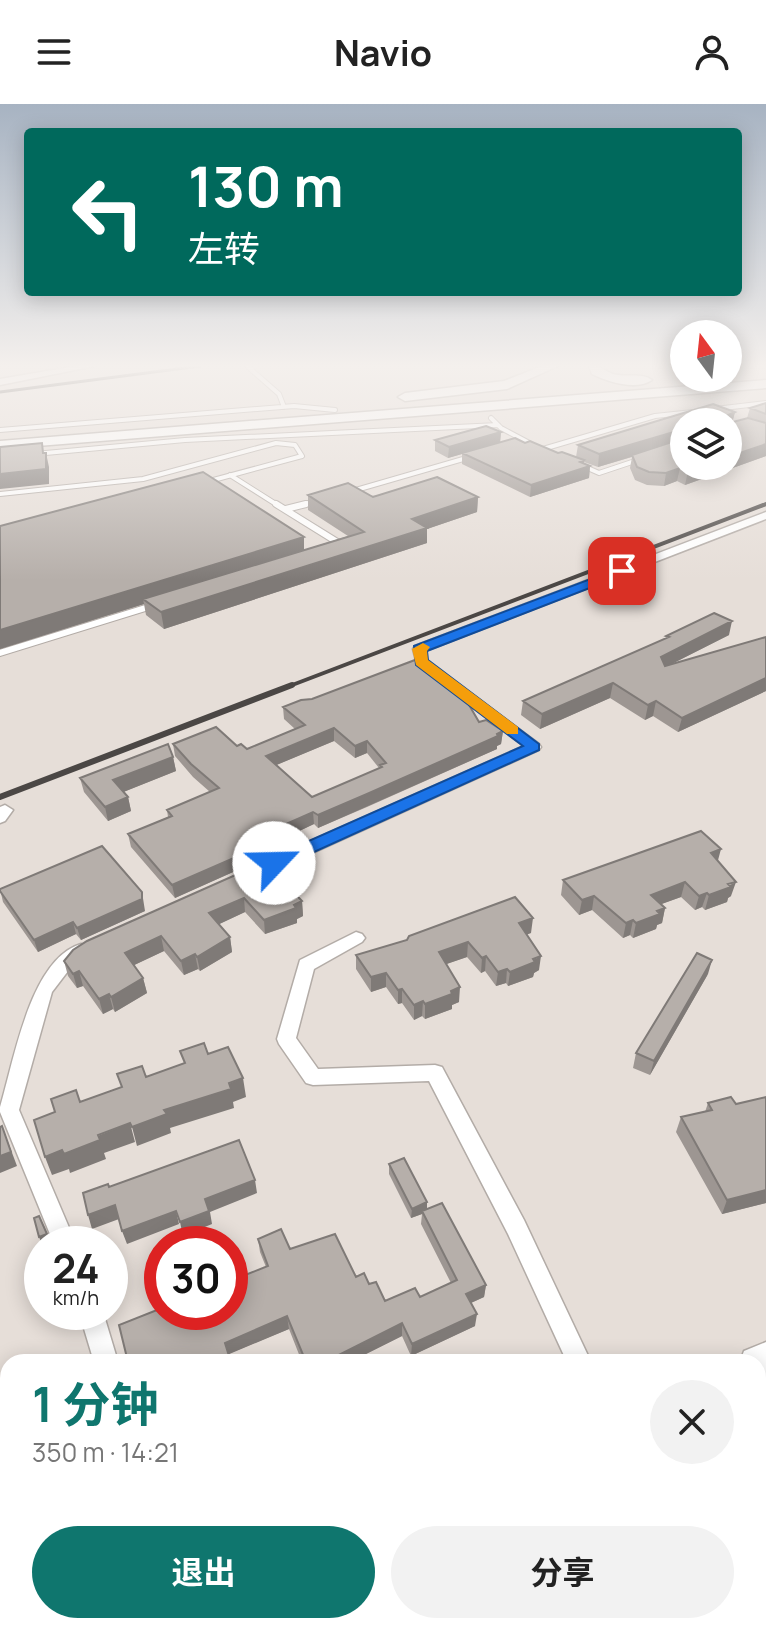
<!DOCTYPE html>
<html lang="zh">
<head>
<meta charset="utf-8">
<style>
	:root { --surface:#fff; --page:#f2f2f2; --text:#222; --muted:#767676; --accent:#0f766e }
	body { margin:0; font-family:Manrope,"Noto Sans SC",sans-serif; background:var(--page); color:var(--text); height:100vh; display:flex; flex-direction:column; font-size:30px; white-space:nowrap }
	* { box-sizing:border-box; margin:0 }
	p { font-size:26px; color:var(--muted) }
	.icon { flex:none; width:44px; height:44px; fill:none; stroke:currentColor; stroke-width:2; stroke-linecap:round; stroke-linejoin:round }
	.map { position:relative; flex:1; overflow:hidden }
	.side { position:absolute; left:0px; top:1250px; width:766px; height:280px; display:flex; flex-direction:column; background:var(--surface); border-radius:24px 24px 0 0; box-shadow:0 4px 20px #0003 }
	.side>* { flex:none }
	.banner { position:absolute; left:24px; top:24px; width:718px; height:168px; border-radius:8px; box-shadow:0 4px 20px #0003; background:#00695c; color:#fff; overflow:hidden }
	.needle { width:52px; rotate:345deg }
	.controls { position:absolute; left:670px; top:216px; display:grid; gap:16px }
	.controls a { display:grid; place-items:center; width:72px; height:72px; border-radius:50%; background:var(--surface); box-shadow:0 4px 20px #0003; font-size:40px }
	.speed { position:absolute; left:24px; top:1122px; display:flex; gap:16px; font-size:40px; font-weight:700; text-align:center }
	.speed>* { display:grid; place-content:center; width:104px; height:104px; border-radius:50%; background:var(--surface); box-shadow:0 4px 20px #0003; line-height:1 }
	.speed small { font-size:20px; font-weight:400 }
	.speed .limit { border:12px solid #d22; background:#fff; color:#111 }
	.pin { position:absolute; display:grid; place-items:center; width:68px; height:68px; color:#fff; margin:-34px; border-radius:16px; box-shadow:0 4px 12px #0006 }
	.me { position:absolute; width:88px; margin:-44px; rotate:66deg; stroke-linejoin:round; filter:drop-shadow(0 0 6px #0008) }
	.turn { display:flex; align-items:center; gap:28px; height:168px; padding:0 32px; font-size:36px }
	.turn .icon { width:104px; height:104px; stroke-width:2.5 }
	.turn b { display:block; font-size:56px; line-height:68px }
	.round { display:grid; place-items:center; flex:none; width:84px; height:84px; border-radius:42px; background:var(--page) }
	.head { display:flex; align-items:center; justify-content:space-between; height:136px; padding:0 32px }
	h1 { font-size:48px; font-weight:700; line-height:60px; color:var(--accent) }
	.button { display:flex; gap:16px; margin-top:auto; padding:16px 32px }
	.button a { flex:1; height:92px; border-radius:48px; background:var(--accent); color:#fff; font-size:32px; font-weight:700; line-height:92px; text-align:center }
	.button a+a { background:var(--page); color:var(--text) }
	header { display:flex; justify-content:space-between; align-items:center; height:104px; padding:0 32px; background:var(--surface); font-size:36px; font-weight:700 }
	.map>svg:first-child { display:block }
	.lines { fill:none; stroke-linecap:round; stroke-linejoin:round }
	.service-far1-casing { stroke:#b3aca7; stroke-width:6 }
	.service-casing { stroke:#b3aca7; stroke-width:8 }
	.minor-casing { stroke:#b3aca7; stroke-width:3 }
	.tertiary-casing { stroke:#b3aca7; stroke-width:3 }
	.primary-casing { stroke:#b3aca7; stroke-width:3 }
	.trunk-casing { stroke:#b3aca7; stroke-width:3 }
	.service-far1 { stroke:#fff; stroke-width:4 }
	.service { stroke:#fff; stroke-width:6 }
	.minor { fill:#fff; fill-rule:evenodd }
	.tertiary { fill:#fff; fill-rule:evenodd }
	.primary { fill:#fff; fill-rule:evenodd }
	.trunk { fill:#fff; fill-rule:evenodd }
	.rail-far2 { stroke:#4b4745; stroke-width:3 }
	.rail-far1 { stroke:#4b4745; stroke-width:4 }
	.rail { stroke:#4b4745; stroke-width:6 }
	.wall { fill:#9d9692; fill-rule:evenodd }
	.shaded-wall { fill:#7f7a77 }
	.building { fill:#b6afaa; stroke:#7f7a77; stroke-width:2; fill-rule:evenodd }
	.route { fill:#1a73e8; stroke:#114b97; stroke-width:2 }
	.slow { fill:#f59e0b }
</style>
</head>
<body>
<header><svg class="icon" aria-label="menu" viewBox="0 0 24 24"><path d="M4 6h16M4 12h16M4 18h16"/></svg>Navio<svg class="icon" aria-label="person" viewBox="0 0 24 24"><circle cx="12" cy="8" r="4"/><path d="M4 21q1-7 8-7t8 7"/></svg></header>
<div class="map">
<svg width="766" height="1530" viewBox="0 0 766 1530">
	<rect width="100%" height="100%" fill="#e6ded8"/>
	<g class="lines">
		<defs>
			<path id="service-far1" d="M247,262L279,290L284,303
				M715,305L766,299
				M491,314L501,324L533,341
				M0,326L294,302L335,306
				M543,345L655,312L693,308
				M35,350L185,336L498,321
				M583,362L599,369L641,355
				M230,371L279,402
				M349,388L470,353
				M0,390L143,375L276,339L295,341L302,352L206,378
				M298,402L316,397"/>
			<path id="service" d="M276,400L342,441
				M286,405L306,400
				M0,549L155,501"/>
			<path id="minor" d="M766,408V415L425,547L427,557L539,640L541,643L539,646L262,772H250L248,768L250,764L524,642L417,561L413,545L415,542Z
				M5,701L13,706L5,717L0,719V703Z
				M356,828L362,830L365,834L362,838L314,865L296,934L318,965L435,961L442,963L524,1116L591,1258H567L508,1130L429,977L313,981L306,979L279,940L277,935L300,856Z
				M81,840L87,842L90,846L87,850L78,854L52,888L19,1006L76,1140H54L0,1008V1003C14,957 30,855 81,840Z
				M79,1208H103L118,1258H94Z"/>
			<path id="tertiary" d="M76,262H95L0,281V275Z"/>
			<path id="primary" d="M766,1238V1278L758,1281V1258H740L744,1247Z
				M766,1303V1345L758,1347V1305Z
				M8,1468V1514L0,1516V1470Z
				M47,1522H120L117,1530H44Z"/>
			<path id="trunk" d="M542,262H558L507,285L405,297L398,293L405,289L504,277Z
				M589,262C601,261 602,266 613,270C626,274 641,268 652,276C636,287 608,278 592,270Z
				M766,276V284L0,345V337Z"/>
		</defs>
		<use href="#service-far1" class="service-far1-casing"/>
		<use href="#service" class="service-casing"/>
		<use href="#minor" class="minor-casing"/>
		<use href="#tertiary" class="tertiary-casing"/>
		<use href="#primary" class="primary-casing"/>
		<use href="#trunk" class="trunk-casing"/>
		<use href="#service-far1" class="service-far1"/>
		<use href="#service" class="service"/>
		<use href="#minor" class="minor"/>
		<use href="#tertiary" class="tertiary"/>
		<use href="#primary" class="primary"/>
		<use href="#trunk" class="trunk"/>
		<path class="rail-far2" d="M0,288L200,262
			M761,402L766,400"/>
		<path class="rail-far1" d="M287,583L766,400"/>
		<path class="rail" d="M0,693L292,581"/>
	</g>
	<path class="wall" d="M766,299V352L685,381L677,377L664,382L647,381L635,376L630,364L632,353L598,363L584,358V360L590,362L589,374L530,393L462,360V350L448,354L435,347V336L486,322L501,328L500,339L515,334L525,339L530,337L558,349L562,348L576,353L578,341L713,300L735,308L732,318L747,314L750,304ZM684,318H728V362H684Z
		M308,391L478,393L477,408L427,425V439L164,525L146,511L144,500L0,545V422L304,446L348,432L308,406Z
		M729,531L671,560L766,533V587L678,628L653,612L645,616L610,594L540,625L521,611L523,597L665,535L666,532Z
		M283,603L479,618L503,627L501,640L497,642V645L367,703L318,724L314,720L259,746L260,756L175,794L131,743L128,730L168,713L167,706L210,688L193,673L175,652L173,640L237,642L247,645L295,625L284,615ZM334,637L355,654L367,649L379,664L312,693L276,661Z
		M173,653L176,667L123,688L128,693L131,707L108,717L84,688L80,674Z
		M718,757L731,792L728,794L727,798L705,806L702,803L695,806L681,793L661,800L665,804L662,819L657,821L656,825L633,834L630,831L623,834L592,806L579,811L561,791L563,776Z
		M285,779L302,797L303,812L297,815V819L265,830L245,808L219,820L230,833L232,848L200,867L198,865L184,871L164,847L134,861L143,874L147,889L115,908L113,905L103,910L83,882L77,884L68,872L64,857Z
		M0,785L145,807L81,836L76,830L38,848L3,798Z
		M531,829L527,830L539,866L534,869L533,873L508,882L506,879L496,882L485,867L481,869L467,853L446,860L459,898L452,901V905L425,915L422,912L414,916L402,899L398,900L386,883L371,888L356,865V851Z
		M708,870L650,971L633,964L636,949Z
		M766,993V1099L722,1110L676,1028L681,1013L705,1008L708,999L736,1000Z
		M389,1060L427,1098V1105L486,1181L484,1193L471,1199L475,1222L411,1252L402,1232L350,1258H302L289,1225L228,1250L266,1163L260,1148L258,1135L290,1145L356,1173L369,1180L385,1197L420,1193L451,1179L421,1120L422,1110L411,1114L389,1070Z"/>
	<path class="shaded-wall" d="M735,308L732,320L728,322L726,312Z
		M684,325V337L598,363L599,350Z
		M501,328L500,339L448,354L449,343Z
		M766,340V352L685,381L688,367L703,362H728V353Z
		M46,349L49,363V380L0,385V370Z
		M584,356L583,364L590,362L589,374L530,393L531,381Z
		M680,364L677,377L664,382L666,369Z
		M478,393L477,408L427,425V439L164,525L161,508L412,415Z
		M304,433V449L143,495L144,500L0,545V526Z
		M732,517L729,531L658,567L661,553Z
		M766,574V587L678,628L682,614Z
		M613,579L610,594L540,625L542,610Z
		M656,597L653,612L645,616L648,601Z
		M334,624V637L267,665L266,652Z
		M503,627L501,640L497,642V645L318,724V711Z
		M367,637V649L355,654V642Z
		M173,653L176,667L116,691L113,676Z
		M128,693L131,707L108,717L105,703Z
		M313,708L314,720L259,746L260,756L175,794L172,781L252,735Z
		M721,745L717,760L711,749Z
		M685,778L681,793L648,805L651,791Z
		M736,778L731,792L728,794L727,798L705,806L709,791Z
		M142,788L145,807L81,836L77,824Z
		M707,789L702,803L695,806L699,792Z
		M594,792L592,806L579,811L582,796Z
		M244,794L245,808L211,824L209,809Z
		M302,797L303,812L297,815V819L265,830L264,816Z
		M665,804L662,819L657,821L656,825L633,834L636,819Z
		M533,814L531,829L518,834L519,819Z
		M633,816L630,831L623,834L626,819Z
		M73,818L76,830L38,848L34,836Z
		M161,832L164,847L128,864L125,849Z
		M230,833L232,848L200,867L197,853Z
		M468,838L467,853L438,863L439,848Z
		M195,850L198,865L184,871L181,857Z
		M486,852L485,867L481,869L482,854Z
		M541,852L539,866L534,869L533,873L508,882L510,868Z
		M712,856L708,870L650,971L654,957Z
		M507,865L506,879L496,882L498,868Z
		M79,867L83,882L77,884L73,870Z
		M386,869V883L371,888V873Z
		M143,874L147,889L115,908L111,893Z
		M460,883L459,898L452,901V905L425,915V900Z
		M402,885V899L398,900V886Z
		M109,890L113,905L103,910L99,895Z
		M423,897L422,912L414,916V901Z
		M243,974L246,993L233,998L234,1004L170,1024L171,1029L137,1042L132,1023L164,1006Z
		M130,1019L135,1038L104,1049L106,1055L70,1069L69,1065L52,1071L45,1053Z
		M2,1022L17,1062L0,1069V1052Z
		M255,1076L257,1089L210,1108L212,1120L183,1132L180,1118L205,1095Z
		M766,1086V1099L722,1110L727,1096Z
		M427,1098V1108L422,1107V1110L411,1114L412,1105Z
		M115,1101L119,1115L92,1125L88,1111Z
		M176,1107L179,1120L127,1140L122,1127Z
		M47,1130L49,1135L41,1138L39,1133Z
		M486,1181L484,1193L464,1202L466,1190Z
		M477,1210L475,1222L411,1252L412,1240Z
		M287,1212L289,1225L227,1251L225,1239Z
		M402,1219V1232L350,1258H325Z
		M229,1252L230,1258H213Z"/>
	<path class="building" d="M766,299V310L750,304Z
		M713,300L735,308L726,312L729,319L748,314L766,319V340L728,353V318H684V325L599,350L578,341Z
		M486,322L501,328L449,343L435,336Z
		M515,334L525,339L530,337L558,349L562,348L584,356L580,358L590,362L531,381L462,349Z
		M684,334V362H703L688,367L680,364L666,369L649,368L637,363L632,351Z
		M42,339L43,349H46V365L0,370V343Z
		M203,368L304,433L0,526V422Z
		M437,373L478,393L412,415L427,424L161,508L143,495L364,428L308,391L348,379L373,393Z
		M714,509L732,517L661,553L665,562L766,533V574L682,614L656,597L648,601L613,579L542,610L523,597L669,533L666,532Z
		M415,556L465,594L479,618L486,616L503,627L497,630L498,632L367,690L318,711L313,708L252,735L259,743L172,781L128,730L172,712L167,706L219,684L191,660L173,640L216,623L237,642L241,640L247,645L305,621L283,603L301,596L312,595ZM334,624L355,642L367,637L386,659L380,661L382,663L312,693L266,652Z
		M168,640L173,653L113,676L128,693L105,703L80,674Z
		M701,727L721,745L711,749L736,778L728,780L731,783L709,791L707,789L699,792L685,778L651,791L665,804L657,807L660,810L636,819L633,816L626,819L594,792L582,796L563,776Z
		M102,742L142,788V795L77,824L73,818L34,836L0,787V785Z
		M269,756L284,772L280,774L302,797L294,801L296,804L264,816L244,794L209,809L230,833L197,853L195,850L181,857L161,832L125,849L143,874L111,893L109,890L99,895L79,867L73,870L64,857L73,846L87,837Z
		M515,793L533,814L519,819L541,852L533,855L535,858L510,868L507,865L498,868L486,852L482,854L468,838L439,848L460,883L451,887L452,890L425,900L423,897L414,901L402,885L398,886L386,869L371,873L356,851L407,836L409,832Z
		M697,849L712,856L654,957L636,949Z
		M204,939L208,950L228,943L243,974L229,979L231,985L164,1006L167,1010L132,1023L130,1019L98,1031L100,1036L64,1050L62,1046L45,1053L34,1016L55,1008L51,995L76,986L80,998L122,983L117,970L142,962L146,973L185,959L180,947Z
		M731,993L736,1000L766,993V1086L727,1096L681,1013L712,1006L708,999Z
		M2,1022L11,1048L0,1052V1023Z
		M239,1036L255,1076L205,1095L209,1107L180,1118L176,1107L122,1127L115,1101L88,1111L83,1089L108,1080L109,1083Z
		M404,1054L427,1098L412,1105L389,1060Z
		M442,1099L486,1181L466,1190L477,1210L412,1240L402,1219L325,1258H306L287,1212L225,1239L229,1252L213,1258H128L119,1221L162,1204V1208H230V1177L268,1162L258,1135L281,1125L290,1145L335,1130L356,1173L364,1169L369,1180L376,1178L385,1197L415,1184L420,1193L457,1176L422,1107Z
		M39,1112L47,1130L39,1133L34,1114Z
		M766,1502V1530H686L708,1522H758V1504Z"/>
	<linearGradient id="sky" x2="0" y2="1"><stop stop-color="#a7b3c2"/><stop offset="0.55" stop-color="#f4f0ed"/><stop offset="1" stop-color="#f4f0ed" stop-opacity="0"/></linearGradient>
	<rect width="766" height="476" fill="url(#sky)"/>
	<path class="route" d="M622,463L628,467L626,470L427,547L428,556L539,640V646L281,763H268L265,759L268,755L523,642L416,561L414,542Z"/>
	<path class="slow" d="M423,539L430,543L427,547L428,556L518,623V630H507L416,561L412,545Z"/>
</svg>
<div class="controls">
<a><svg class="needle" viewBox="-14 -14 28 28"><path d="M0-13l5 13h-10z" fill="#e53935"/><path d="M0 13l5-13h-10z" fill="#767676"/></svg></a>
<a><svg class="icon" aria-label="layers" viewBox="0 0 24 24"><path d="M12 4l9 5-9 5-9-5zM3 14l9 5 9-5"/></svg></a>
</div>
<div class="speed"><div>24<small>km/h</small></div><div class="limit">30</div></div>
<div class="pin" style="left:622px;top:467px;background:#d93025"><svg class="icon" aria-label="arrive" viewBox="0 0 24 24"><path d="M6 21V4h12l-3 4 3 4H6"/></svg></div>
<svg class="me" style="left:274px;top:759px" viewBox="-20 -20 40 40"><circle r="19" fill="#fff"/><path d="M0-13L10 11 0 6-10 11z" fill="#1a73e8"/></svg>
<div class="banner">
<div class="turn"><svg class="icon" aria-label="left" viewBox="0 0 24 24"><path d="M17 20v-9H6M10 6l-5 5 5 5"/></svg><div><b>130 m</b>左转</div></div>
</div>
<section class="side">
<div class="head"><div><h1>1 分钟</h1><p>350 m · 14:21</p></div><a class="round"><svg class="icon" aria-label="close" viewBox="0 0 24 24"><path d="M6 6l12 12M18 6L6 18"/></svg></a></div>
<div class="button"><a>退出</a><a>分享</a></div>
</section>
</div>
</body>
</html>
